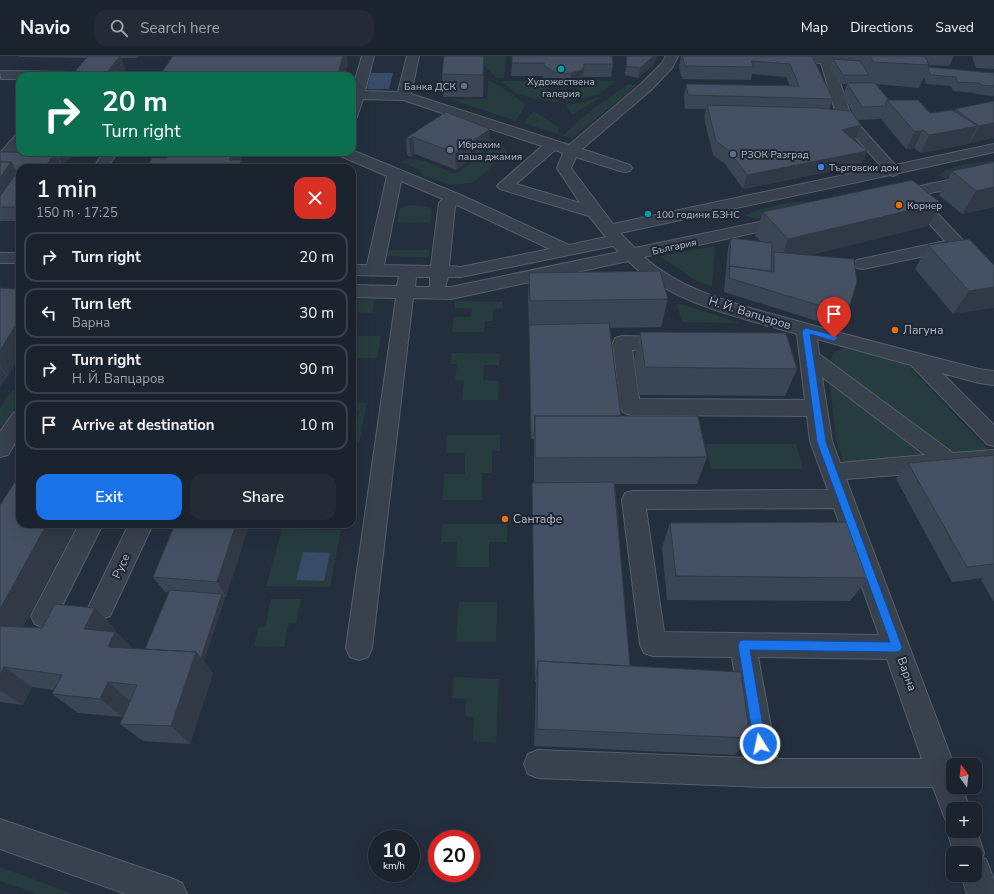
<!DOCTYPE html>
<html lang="en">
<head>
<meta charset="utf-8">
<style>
	:root { --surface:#1b232e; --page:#242b36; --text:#f1f3f6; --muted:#a0a4aa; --line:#39404a; --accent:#1a73e8 }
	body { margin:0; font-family:"Nunito Sans",sans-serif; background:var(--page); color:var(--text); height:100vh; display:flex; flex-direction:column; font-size:15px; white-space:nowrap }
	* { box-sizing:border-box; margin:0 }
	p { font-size:13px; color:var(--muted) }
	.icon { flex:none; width:22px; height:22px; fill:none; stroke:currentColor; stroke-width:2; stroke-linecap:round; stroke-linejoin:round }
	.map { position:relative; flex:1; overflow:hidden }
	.details { position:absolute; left:16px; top:108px; width:340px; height:364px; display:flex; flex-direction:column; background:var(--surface); border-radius:12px; box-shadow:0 4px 16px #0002,0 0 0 1px var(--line) }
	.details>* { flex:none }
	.guide { position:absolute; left:16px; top:16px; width:340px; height:84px; border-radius:12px; box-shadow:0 4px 16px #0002,0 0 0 1px var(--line); background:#0b6e4f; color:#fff; overflow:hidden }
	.needle { width:26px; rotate:345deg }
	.fabs { position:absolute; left:946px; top:702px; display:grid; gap:8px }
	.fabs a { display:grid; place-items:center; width:36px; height:36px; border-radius:8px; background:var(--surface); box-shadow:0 4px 16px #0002,0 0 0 1px var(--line); font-size:20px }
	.speed { position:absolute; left:368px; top:774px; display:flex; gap:8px; font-size:20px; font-weight:700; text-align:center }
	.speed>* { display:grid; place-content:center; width:52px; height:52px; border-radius:50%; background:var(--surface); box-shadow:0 4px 16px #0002,0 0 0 1px var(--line); line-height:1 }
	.speed small { font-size:10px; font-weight:400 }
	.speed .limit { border:6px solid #d22; background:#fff; color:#111 }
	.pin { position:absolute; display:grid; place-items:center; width:34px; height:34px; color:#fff; margin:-41px -17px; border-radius:50% 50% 50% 0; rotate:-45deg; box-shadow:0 0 4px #0007 }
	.pin .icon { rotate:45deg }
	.me { position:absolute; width:44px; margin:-22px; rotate:350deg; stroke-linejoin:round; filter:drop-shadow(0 0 3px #0008) }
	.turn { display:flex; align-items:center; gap:14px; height:84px; padding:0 20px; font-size:18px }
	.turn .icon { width:52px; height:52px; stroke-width:2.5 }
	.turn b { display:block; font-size:28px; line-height:34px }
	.round { display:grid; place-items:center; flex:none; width:42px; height:42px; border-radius:12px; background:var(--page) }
	.headline { display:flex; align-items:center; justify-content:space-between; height:68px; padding:0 20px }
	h1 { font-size:24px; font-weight:600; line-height:30px }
	.action { display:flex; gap:8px; margin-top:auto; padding:8px 20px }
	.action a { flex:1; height:46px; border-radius:12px; background:var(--accent); color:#fff; font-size:16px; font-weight:600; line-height:46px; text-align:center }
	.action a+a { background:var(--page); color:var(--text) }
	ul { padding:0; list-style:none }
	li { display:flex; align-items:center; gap:12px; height:50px; margin:0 8px 6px; padding:0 12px; border:2px solid var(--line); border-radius:12px }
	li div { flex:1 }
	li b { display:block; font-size:15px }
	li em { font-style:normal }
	header { display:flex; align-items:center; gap:24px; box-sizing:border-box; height:56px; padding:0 20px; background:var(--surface); border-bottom:1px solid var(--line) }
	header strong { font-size:19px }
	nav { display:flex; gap:22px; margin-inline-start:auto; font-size:14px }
	.search { width:280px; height:36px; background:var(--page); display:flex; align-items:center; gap:10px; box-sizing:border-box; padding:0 14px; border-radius:12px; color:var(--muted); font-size:15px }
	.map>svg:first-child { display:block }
	.green { fill:#263c3f }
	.water { fill:#394c67 }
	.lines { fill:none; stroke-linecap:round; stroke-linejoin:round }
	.minor-casing { stroke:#565f6c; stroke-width:2 }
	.minor { fill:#38414e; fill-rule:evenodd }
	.wall { fill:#3b4654 }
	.shaded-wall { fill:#303945 }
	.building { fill:#455162; stroke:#303945 }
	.route { fill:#1a73e8; stroke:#114b97 }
	.culture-dot { fill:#0f9aa8; stroke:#1d2633; stroke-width:1.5 }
	.service-dot { fill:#5c6f8a; stroke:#1d2633; stroke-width:1.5 }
	.worship-dot { fill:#6b7280; stroke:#1d2633; stroke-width:1.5 }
	.shop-dot { fill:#3f7fe0; stroke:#1d2633; stroke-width:1.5 }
	.food-dot { fill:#e8710a; stroke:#1d2633; stroke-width:1.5 }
	.labels { text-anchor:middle; stroke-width:4; stroke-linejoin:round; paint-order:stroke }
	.far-poi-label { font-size:10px; fill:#b4bcc9; stroke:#1d2633; text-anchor:start }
	.far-street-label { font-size:10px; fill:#b4bcc9; stroke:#1d2633 }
	.street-label { font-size:12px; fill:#b4bcc9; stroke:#1d2633 }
	.poi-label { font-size:12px; fill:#b4bcc9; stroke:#1d2633; text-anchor:start }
</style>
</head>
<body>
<header>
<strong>Navio</strong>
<div class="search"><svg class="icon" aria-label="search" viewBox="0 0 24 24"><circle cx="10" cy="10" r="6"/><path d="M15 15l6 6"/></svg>Search here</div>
<nav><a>Map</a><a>Directions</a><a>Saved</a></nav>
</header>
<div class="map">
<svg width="994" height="838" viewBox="0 0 994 838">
	<rect width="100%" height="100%" fill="#242f3e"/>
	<path class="green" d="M484,0H506L504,22H497L483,9Z
		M594,24L616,25L598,39L565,46V37C576,35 586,32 594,24Z
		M488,25C495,25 517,43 526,48L516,65L450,43H487Z
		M501,25H532L549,35L559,37V46L535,43L516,37Z
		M628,28L636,30L572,82L563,80L577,65Z
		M601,41L572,59L566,49L587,45Z
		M534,55L559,72L558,78L523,67Z
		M456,70L501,87L508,97L472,127L452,129L423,120L418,113L401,106C415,96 441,113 455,118L496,89L449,71Z
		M994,105V112L946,122L938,120C952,107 976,107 994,105Z
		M791,146H813L807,153L758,163L744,160L758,154Z
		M412,149L422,150L432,153L430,167L397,166L400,152Z
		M715,190L712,230L696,225L660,200Z
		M389,194H429L428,201L387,200Z
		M353,243L375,244L372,257L352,256Z
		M455,245L503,246V253H493V265H485L484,276H452L454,261H471L472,252H455Z
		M681,248L740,267L682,266L677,249Z
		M352,263H358L354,280H381L377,302H352Z
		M851,290L900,301L990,396L952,402L828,309L835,295Z
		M452,297L500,298L499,309H484L483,324L499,325L498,344H462L464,324H455L457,308H451Z
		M829,320L941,405L845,412L836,383Z
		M13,334H20V345L2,371L0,370V352Z
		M352,346L367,347L359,387H352V374H355L359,355L352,354Z
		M447,379H500V395H492V417H482V444H443L444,418H465V397H446Z
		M705,388H796L803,413H711Z
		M443,468H507V486H489V511H456L457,486H441Z
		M282,473L341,474L330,531L266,530Z
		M271,543H301L296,568L289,567L284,591L254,590L258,571H265Z
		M459,546H497L496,586H456Z
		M454,621L499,623L496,687L473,685L474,661L465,660L466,643L452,642Z
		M0,811L73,838H37L0,825Z"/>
	<path class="water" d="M371,17H393L389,33H367Z
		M303,496L330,497L324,525L296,524Z"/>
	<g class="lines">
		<defs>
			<path id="minor" d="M362,0H374L365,35L398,36L407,0H419L411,38L569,89L641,28L662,7L666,0H678L672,12L651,34L582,93L630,109L632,112L630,115L625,116L620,115L576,101L571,112L613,168L882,111L837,61L821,7L780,4L776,3L774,0H831L865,3L867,6L865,9L861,10L834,8L851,60L895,109L994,88V96L899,117L893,120L890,119L620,177L635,192L788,160L794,162L796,165L794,168L644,201C685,238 745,250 797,265C857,282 918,297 979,313L994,315V329L979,327L942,317L994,369V390L987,388L911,309L817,283L819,298L953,397L994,394V410L951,416L948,415L846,423L954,709L953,731H962L970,753H953V775H975V770L984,797L982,802L986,803L994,824V838H967L961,819H975V797H954L947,775L951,766L945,763L933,731H765L538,722L528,718L524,708L528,698L538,694L748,702L732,601L653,600L644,597L640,588L622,444L625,437L633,435L828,434L810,385L807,360L630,359L623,356L620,351L613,287L615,282L622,280L668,281L675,283L677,288L675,293L668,295L632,294L639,343L805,344L797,278C738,261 673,248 628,205L451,243L413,242L372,592L368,601L359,604L350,601L346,592L396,242L352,241V229L397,230L399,220L352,219V209H367L387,120L338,99L336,96H352V94L463,140L569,189L606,181L589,160L500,133L497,130L500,127L542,90L403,44L363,43L357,61L352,62V34ZM555,94L563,97L557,112L580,147L516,128ZM401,125L443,143L439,147L431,210L384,209ZM457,149L550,193L461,211L449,210L455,150ZM613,190L619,196L451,231H445L448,221H461ZM416,221H430V231H415ZM822,321L925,399L840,407L832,385ZM834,452L879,579L664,576L646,453ZM758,601L887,603L922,703H777Z
				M0,15L72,16L77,17L78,20H20V23H1Z
				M20,79C20,96 17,102 0,106V97L15,80Z
				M104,96H118L107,112H93Z
				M994,114V124L920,139L994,217V234L988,232L953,194L863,213L857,212L854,208L857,204L945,185L906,142L895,145L889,143L887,140L889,137Z
				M0,197H20V207H0Z
				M20,354V379L8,399L0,401V376L13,357Z
				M79,468H103L53,568L44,572L35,568L31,560Z
				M129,468H153L110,560L101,563L92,560L88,552Z
				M0,763L171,822L182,827L187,838H126L0,793Z"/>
		</defs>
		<use href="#minor" class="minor-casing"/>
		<use href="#minor" class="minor"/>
	</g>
	<path class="wall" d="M19,0H139L137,2H121L128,20L86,2L19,1Z
		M444,0L484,19L483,41H443L442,18Z
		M627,0H657L655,7L638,22L625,19Z
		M681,0H812L833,43L829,53L855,61L843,40L847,28H840L830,12L833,3L861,6L862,3L835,1V0H954L949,10L928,9V11L994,17V40L976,38L975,37L953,35L951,30L926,28L924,21L919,32L876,28L889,44L930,57L954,55L955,53L994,45L970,87L969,86L968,88L921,97L914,92L906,93L881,63L858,64L856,82L852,83L867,95L861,109L743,133L725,108L713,99L704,62L706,53H685L684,41L686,28L790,30L786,21L752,18L751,24L682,23L679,11Z
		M972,0H994V13L976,12Z
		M512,7L613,8L611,21H583V24L580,27L570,30L563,31L551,28L544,23L543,20H511Z
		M446,56L490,90L456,114L415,98L411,101L407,99L406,82Z
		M20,79V96H74L63,111H62L61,112H20V165H0V96L19,97L13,87Z
		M244,96L240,104L245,112H148L147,111L167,102Z
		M994,106V151L962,158L939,139L952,115Z
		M763,156L928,170L810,199L847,258L840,272L724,236L728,192L731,182L760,185L755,180Z
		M928,189L994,209L953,258L915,213Z
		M529,217L668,243L661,271L610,272L621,360L707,401L697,428H615L630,610L750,682L735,699L534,690L536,626L535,625L532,431V427H534V383H531L529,274L528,245Z
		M0,232L8,320H7V321L0,330Z
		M640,276L797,313L785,340L639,339L634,305Z
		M994,399V546L981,524L983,522L952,526L896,423L908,407Z
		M0,449L20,468H77L23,571L42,572L95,552L116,574V576L132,592L145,593L169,536H165L153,521L175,468H249L226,541L223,540L225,542L204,605L213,617L190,688L143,685L120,668L123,661L78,657L52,638L54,634L32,631L23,649L0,646Z
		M670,467L869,522L850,545L667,544L662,492Z"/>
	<path class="shaded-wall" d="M120,0L128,20H104Z
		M343,0H347L348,9L345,20H333Z
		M484,0V19L483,41V19Z
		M654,0H657L655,7L638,22L640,12Z
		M584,11L583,24L580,27L570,30L571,17Z
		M994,67V82L970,87L979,70Z
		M861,69L856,82L837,88L842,74Z
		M978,70L968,88L921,97L929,79Z
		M490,73V90L456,114L455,97Z
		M923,74L914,92L906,93L915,76Z
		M413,81L415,98L411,101L409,83Z
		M867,95L861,109L743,133L747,119Z
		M56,96H74L63,111Z
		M233,96H244L236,112L229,104Z
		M55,97L62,111L61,112H44Z
		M242,104L245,112H238Z
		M11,106L20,122L0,151V122Z
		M994,131V151L962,158L976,135Z
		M20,146V158L16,151Z
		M941,147L928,170L780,206L788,183Z
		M994,231V252L953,258L969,235Z
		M20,262V300L8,320L0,310V295Z
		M0,311L7,321L0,330Z
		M47,468H77L14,588L0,577V553Z
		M236,468H249L226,541L217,526Z
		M222,538L225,542L204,605L213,617L190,688L171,670L196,596Z
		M95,552L116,574V576L136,597L130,612L84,573Z
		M4,611L32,631L23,649L0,634V619Z
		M108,626L130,645L123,661L100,643Z"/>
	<path class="building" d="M88,0H120L104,20H71Z
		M173,0H343L338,18L333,20H159Z
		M444,0H484L483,19L442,18Z
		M512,0H612L613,8H584V11L582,14L571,17L564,18L552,15L545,10L544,7H512Z
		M627,0H654L640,12L626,10Z
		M682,0H812L833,43L688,39L686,28L799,30L790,8L751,5L754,11L685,10Z
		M870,0H925L929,9L873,6Z
		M833,3L860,5L869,19H843Z
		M928,11L994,17V30L981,29L980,27L957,26L956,21L930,19Z
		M847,27H875L889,44H887L885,48L887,50L862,51Z
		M887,44H918L930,57L952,54L978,70L929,79L923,74L915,76Z
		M994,45V67L979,70L955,53Z
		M707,49L818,52L851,55L861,69L842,74L867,95L747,119L729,95L716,85Z
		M446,56L490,73L455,97L413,81L409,83L406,82Z
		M20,79V87H13Z
		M0,96L55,97L44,112H20V146L16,151H0V140L18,115H16L11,106H0Z
		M170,96H233L229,104H242L238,112H160L161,111H147L152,102H167Z
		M0,106H11L0,122Z
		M994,106V131L976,135L952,115Z
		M912,124L941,147L788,183L763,156Z
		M731,182L772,187L771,215L730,210L729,214Z
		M969,183L994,209V231L969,235L928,189Z
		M774,196L854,203L857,226L847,258L729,222L730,210L774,216Z
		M660,215L668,243L530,245L529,217Z
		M0,232L20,233V262L0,295Z
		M609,267L621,360H535L534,379H531L529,269Z
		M640,276L786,277L797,313L645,311Z
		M535,360H698L707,401L535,402Z
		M994,399V508L967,511L908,407Z
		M20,418V468H47L0,553V449Z
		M614,426L630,610L538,605L536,622H535L532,427Z
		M850,466L869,522L676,520L670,467Z
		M175,468H236L217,526L153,521Z
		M170,534L222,538L201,602L196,596L145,593Z
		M55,548L95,552L84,573L115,576L108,591L196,596L171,670L120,668L137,629L108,626L100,643L52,638L62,619L4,611L0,619V570L42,572Z
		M538,605L741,616L750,682L537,673Z"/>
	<path class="route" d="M806,272L836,280L838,282L834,285L810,278L826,386L902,591L901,594L897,596L750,594L766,688L764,693L760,694L756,693L754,688L738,589L740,585L743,584L890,586L817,386L802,275Z"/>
	<g class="culture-dot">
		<circle cx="561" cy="13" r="4"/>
		<circle cx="648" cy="158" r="4"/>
	</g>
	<g class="service-dot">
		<circle cx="464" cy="30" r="4"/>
		<circle cx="733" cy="98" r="4"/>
	</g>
	<circle class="worship-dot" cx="450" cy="94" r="4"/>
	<circle class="shop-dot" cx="821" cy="111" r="4"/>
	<g class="food-dot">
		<circle cx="899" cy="149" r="4"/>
		<circle cx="895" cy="274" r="4"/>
		<circle cx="505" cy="463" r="4"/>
	</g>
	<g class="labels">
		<g class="far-poi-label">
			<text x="561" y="29" text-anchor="middle">Художествена<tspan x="561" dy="12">галерия</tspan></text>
			<text x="456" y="34" text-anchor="end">Банка ДСК</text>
			<text x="458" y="92">Ибрахим<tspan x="458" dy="12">паша джамия</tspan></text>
			<text x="741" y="102">РЗОК Разград</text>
			<text x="829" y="115">Търговски дом</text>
			<text x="907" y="153">Корнер</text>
			<text x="656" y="162">100 години БЗНС</text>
		</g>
		<g class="far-street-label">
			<text transform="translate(674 190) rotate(-12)" y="4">България</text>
		</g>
		<g class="street-label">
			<text transform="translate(750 257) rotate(17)" y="4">Н. Й. Вапцаров</text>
			<text transform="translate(121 510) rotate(-65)" y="4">Русе</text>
			<text transform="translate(907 618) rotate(70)" y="4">Варна</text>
		</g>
		<g class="poi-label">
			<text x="903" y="278">Лагуна</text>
			<text x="513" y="467">Сантафе</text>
		</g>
	</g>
</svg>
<div class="fabs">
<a><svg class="needle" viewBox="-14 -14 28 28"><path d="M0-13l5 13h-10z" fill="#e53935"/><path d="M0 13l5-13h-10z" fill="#a0a4aa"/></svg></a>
<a>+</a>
<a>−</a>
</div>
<div class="speed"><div>10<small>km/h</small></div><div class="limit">20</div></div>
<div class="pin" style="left:834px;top:282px;background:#d93025"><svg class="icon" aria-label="arrive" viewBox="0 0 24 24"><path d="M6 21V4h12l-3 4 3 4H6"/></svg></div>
<svg class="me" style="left:760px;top:688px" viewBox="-20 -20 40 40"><circle r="17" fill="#1a73e8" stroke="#fff" stroke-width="3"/><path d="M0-11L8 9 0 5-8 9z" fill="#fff"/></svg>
<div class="guide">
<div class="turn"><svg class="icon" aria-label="right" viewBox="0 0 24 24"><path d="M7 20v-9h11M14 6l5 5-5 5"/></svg><div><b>20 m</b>Turn right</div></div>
</div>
<section class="details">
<div class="headline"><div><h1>1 min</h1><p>150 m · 17:25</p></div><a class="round" style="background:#d93025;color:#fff"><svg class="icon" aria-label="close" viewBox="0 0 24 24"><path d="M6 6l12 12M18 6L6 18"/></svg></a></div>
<ul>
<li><svg class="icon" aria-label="right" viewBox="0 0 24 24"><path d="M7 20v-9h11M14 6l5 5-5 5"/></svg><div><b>Turn right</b></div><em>20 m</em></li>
<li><svg class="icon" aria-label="left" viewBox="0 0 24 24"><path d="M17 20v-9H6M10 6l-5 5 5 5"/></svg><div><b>Turn left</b><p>Варна</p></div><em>30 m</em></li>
<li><svg class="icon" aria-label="right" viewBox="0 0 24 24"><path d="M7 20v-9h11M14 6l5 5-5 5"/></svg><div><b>Turn right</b><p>Н. Й. Вапцаров</p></div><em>90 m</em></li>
<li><svg class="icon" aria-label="arrive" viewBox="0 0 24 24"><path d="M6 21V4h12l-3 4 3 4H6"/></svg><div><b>Arrive at destination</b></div><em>10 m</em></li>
</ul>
<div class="action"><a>Exit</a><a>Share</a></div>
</section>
</div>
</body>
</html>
